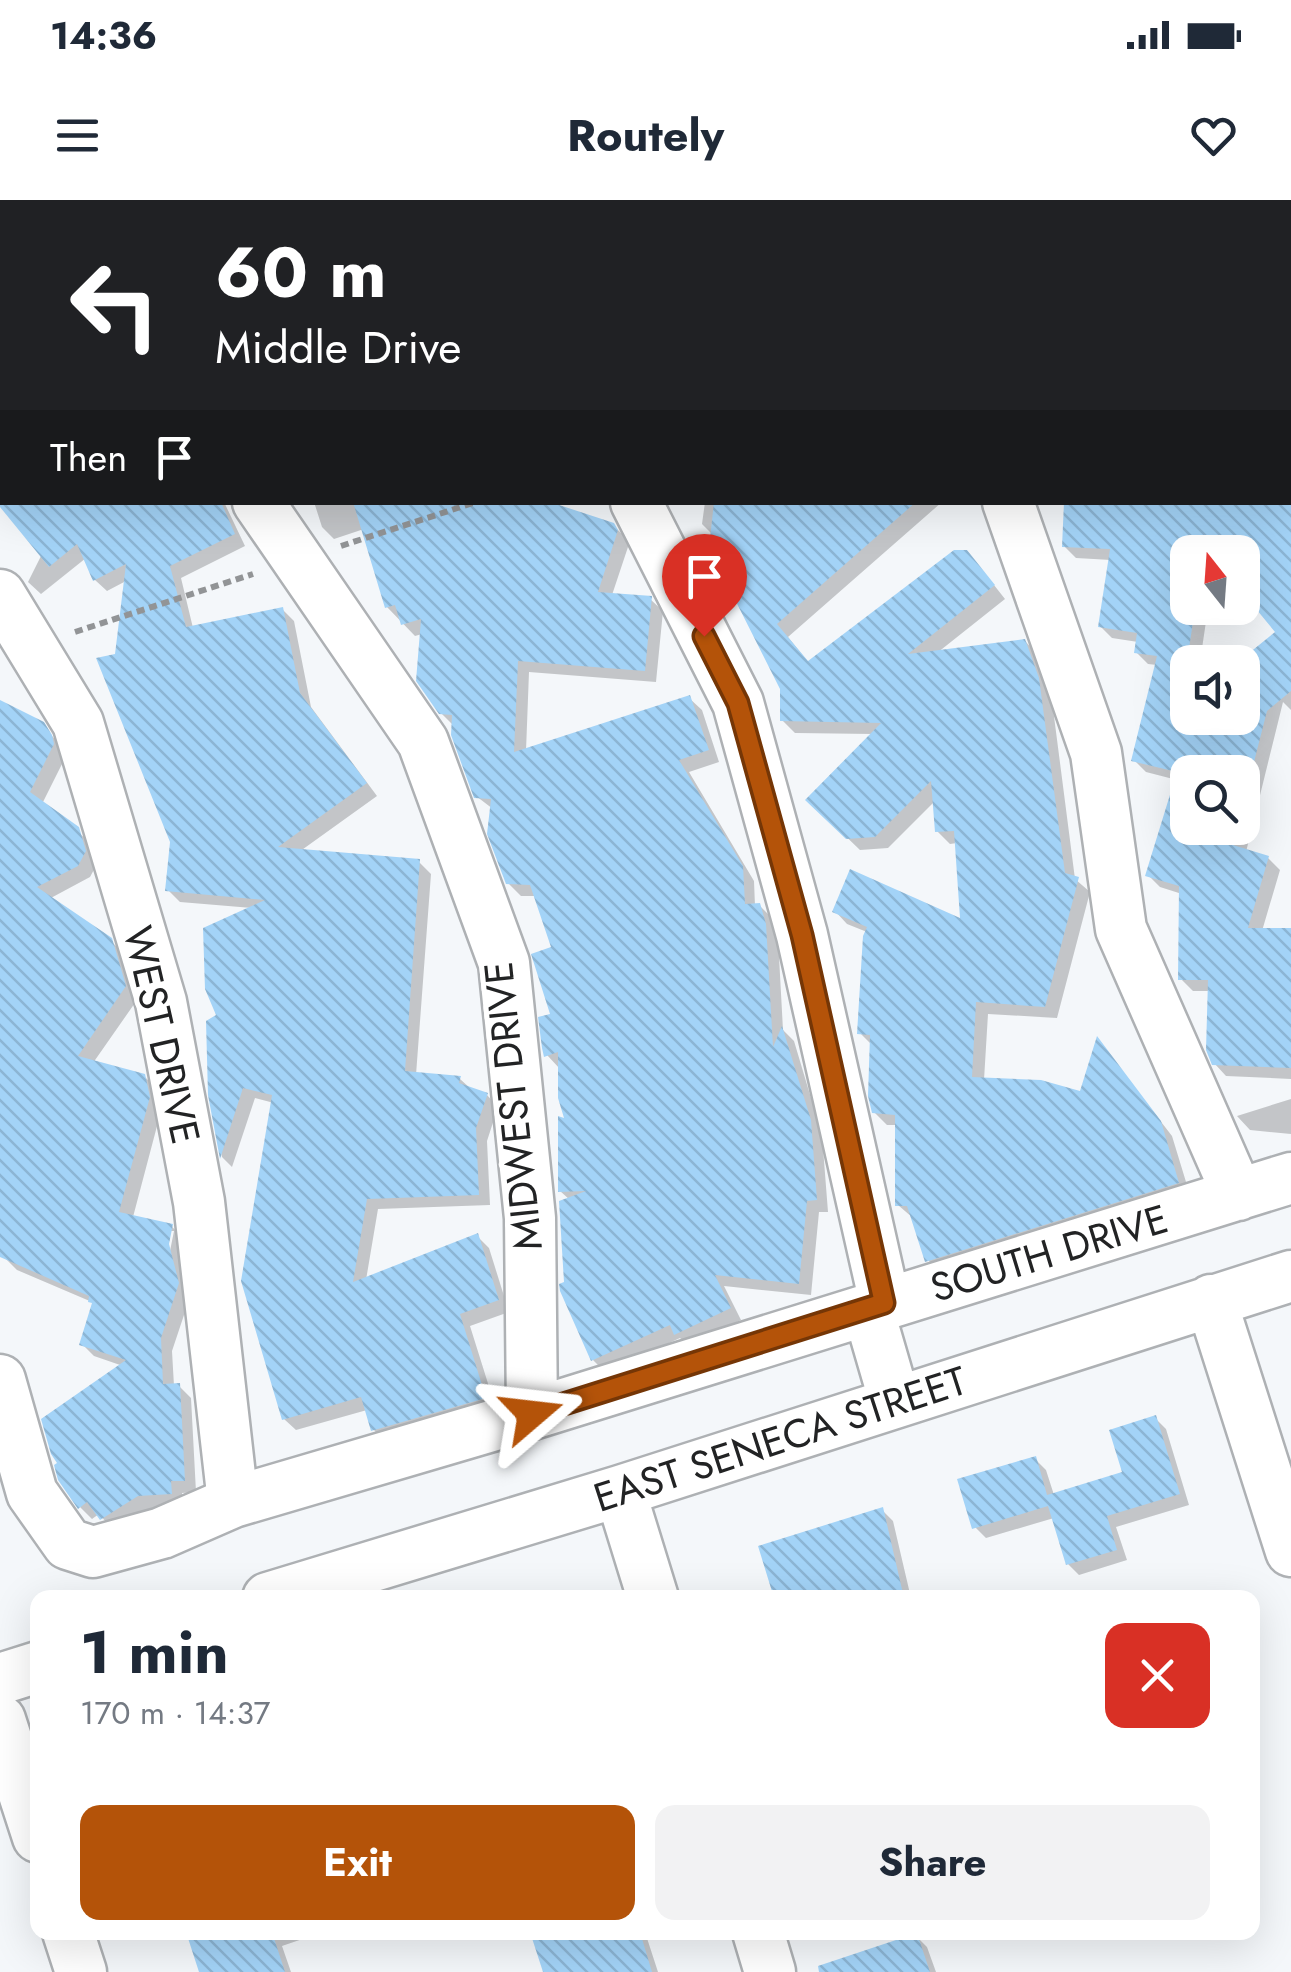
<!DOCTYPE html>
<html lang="en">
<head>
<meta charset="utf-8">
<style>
	:root { --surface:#fff; --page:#f2f2f3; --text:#1f2937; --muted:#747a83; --accent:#b45309 }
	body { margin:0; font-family:Jost,sans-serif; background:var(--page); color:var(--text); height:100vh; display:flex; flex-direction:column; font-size:38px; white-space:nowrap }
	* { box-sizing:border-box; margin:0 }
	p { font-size:32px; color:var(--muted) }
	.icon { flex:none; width:55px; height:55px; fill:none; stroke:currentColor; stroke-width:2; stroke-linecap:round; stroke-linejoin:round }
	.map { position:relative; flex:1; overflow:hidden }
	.drawer { position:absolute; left:30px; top:1390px; width:1230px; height:350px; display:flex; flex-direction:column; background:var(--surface); border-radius:20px; box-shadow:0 10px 40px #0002 }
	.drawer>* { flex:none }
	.hud { position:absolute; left:0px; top:0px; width:1292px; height:305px; box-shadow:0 10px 40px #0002; background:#202124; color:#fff; overflow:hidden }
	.needle { width:65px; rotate:343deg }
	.tools { position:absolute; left:1170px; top:335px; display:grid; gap:20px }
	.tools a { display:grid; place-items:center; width:90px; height:90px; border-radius:20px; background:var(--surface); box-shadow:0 10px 40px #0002; font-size:50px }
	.pin { position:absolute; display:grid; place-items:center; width:85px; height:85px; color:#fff; margin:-102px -42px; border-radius:50% 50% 50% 0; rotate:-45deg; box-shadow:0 0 10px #0007 }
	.pin .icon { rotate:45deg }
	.me { position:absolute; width:110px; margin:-55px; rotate:73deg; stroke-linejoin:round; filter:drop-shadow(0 0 8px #0008) }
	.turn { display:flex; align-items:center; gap:35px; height:210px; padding:0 50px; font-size:45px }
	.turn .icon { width:130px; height:130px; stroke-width:2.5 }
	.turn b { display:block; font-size:70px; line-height:85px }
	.then { display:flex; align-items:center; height:95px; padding:0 50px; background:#0003; gap:20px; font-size:38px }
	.round { display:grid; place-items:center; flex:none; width:105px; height:105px; border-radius:20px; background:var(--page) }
	.headline { display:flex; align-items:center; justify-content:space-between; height:170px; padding:0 50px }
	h1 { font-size:60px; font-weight:700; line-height:75px }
	.primary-button { display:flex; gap:20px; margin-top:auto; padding:20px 50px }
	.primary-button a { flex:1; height:115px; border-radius:20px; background:var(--accent); color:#fff; font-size:40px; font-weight:700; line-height:115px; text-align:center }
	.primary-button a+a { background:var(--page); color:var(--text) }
	.status { display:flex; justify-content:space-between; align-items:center; height:70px; padding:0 50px; background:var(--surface); direction:ltr }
	.status svg { height:28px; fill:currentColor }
	header { display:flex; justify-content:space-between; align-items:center; height:130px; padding:0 50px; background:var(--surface); font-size:45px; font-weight:700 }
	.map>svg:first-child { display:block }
	.shadow { fill:#0003; fill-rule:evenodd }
	.building { fill:url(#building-back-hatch); fill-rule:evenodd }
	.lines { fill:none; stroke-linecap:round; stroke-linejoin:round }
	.minor-casing { stroke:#aeb1b4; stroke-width:55 }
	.path { stroke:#929496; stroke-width:6; stroke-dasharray:8 5; stroke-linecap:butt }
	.minor { stroke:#fff; stroke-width:50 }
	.route-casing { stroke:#753606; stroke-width:25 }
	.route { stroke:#b45309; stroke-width:18 }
	.labels { text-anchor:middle; stroke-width:10; stroke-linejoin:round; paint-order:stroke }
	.street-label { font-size:40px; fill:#222324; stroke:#fff }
</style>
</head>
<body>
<div class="status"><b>14:36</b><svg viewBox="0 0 49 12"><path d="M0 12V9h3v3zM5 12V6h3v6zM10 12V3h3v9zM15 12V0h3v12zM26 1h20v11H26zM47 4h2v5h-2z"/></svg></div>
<header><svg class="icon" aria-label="menu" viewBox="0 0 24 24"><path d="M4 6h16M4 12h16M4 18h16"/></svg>Routely<svg class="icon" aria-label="heart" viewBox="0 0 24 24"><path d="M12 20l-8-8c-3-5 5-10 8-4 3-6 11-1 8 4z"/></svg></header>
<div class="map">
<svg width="1291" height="1772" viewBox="0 0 1291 1772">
	<defs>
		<pattern id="building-back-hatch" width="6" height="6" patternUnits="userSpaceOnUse" patternTransform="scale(2.5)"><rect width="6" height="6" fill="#a3d3f7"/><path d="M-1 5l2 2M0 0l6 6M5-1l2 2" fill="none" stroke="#8cb5d4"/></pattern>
	</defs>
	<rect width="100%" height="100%" fill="#f4f7fa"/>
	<path class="shadow" d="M159,0H208L211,2H157Z
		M662,0H881V2H665Z
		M964,0H1109V1L965,2Z
		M0,36L2,39L0,128Z
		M1291,242V510L1283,502L1246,652L1268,658L1280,670L1262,731H1291V879L1226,876L1214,863L1211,791H1193L1181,779L1182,694L1160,687L1148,675L1177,580L1146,572L1134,560L1157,465L1148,464L1136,452L1138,442L1112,438L1100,426L1111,360L1076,358L1064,346L1290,302ZM1188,352H1242L1278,433L1242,462V518H1188V462H1200L1208,408H1188ZM1188,572H1242V628H1188Z
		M2,297V302H224L245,346L181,378L193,428L282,409L294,421L311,507L377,596L299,652L419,662L431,674L416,875L460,879L471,889L487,895L498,907L487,941L490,1005L378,1009L366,1080L477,1036L489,1048L509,1112L470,1126L496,1209L385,1242L374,1230L367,1210L296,1230L284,1219L274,903L255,898L232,967L222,957L210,895L219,815L252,708L180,702L168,690L172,642L117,456L126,381L107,391L95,380L86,358L41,394L28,382L42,354L0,303Z
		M314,302H542L613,325L626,338L629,344L612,395L650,399L663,411L656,482L529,472L526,551L689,498L702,510L719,562L689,572L754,681L755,706L759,705L772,718L778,738L783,830L794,841L822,935L828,1012H819L811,1095L724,1086L741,1120L688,1145L680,1138L605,1172L593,1160L567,1084L570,1000L560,991L568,922L560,869L547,855L553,815L554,749L537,696H521L508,683L493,609L476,596L454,526L441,513L422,434L415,436L387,407L364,329L334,339L322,327Z
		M705,302H942L788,437L809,463L979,366L1005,399L937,453L1025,441L1037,454L1051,493L1075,679L1090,692L1057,818L988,814L984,880L1081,894L1098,840L1172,936L1190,995L940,1073L928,1060L913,1018L898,1005V925H887L874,912L872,845L860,833L867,732L847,724L835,711L963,721L957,643L950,644L937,631L935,601L888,648L860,650L808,600L873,534L795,533L782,520L783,489L713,335L702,324Z
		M0,503L42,524L63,549L65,558L42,604L90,642L97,664L90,677L49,699L110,740L123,753L137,800L93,863L144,876L157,889L161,911L133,1017L171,1026L184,1038L180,1057L190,1097L172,1151L174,1186H179L191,1198L196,1292L182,1293L183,1306L151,1308L114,1331L99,1314L92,1319L80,1307L123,1166L94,1156L82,1144L95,1105L92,1102L17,1070L5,1058L0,992ZM168,1031H174L169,1056Z
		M1291,899V934L1250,930L1237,916Z
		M1155,1218L1166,1229L1189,1305L1116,1327L1127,1360L1079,1375L1068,1364L1054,1318L986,1338L975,1327L1035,1259L1046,1270L1054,1295L1125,1274Z
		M882,1310L893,1321L911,1398H776Z
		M189,1732H323L282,1746L291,1772H202Z
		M533,1732H645L658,1772H545Z
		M916,1736L927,1747L936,1772H872Z"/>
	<path class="building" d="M0,302H221L235,334L170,366L186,427L283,407L300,493L367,583L278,647L420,659L405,871L461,876L459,883L488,893L476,928L479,995L367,999L353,1082L478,1033L499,1100L460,1114L486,1198L371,1231L361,1197L282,1220L241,1081L272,895L243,888L220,959L208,895L206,821L216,815L205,789L203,728L265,700L165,691L170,642L96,458L115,454L126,364L93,381L77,344L49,367L0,307Z
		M353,302H550L614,323L618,330L598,392L652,396L645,471L518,461L514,552L690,495L709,550L679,560L743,666L745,704L760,703L766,724L773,847L782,826L811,920L817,1000L807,1001L799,1084L715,1075L731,1108L674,1135L670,1125L591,1161L560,1091L559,1084L564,1082L559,1001L586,991L558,992V916L564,918L558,898V852L544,857L542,848L538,817L550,814L531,754L551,747L530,685L506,684L487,634L491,599L474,598L451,535L452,515L439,514L416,481L421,419L401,425L395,405L385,408Z
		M714,302H916L777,424L808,461L954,350H967L995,385L908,454L1025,439L1039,478L1065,673L1079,677L1045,807L976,802L972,877L1041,880L1080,891L1097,836L1161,921L1179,983L925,1062L907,1006H895V915L872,913L868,896L870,835L857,834L863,736L867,727L832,712L850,669L960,718L954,631L935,632L931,581L875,637L846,639L805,600L881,523L780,521V489L709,348Z
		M1064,302H1291V491L1267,511L1242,609V572H1188V628H1238L1233,645L1269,656L1248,728H1291V868L1212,865L1206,850L1208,780H1178L1179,686L1145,676L1177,572L1131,561L1157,456L1134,453L1137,433L1098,427L1110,349L1062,347ZM1205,345L1211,352H1242V392L1275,432L1238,462H1242V518H1188V504L1180,510L1195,408H1188V352H1203Z
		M0,500L44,522L52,535L54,544L30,592L79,627L86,651L78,666L37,687L112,738L126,786L78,856L145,874L150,897L119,1012L173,1024L169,1044L179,1083L161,1138L163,1184L180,1183L185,1281H171L172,1294L138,1296L100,1320L87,1302L78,1309L58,1280L54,1265L57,1263L51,1254L41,1219L126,1160L79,1145L92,1103L88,1102L89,1096L0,1057Z
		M1156,1215L1180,1294L1107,1316L1117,1350L1066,1365L1048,1306L972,1329L957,1279L1036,1256L1047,1295L1122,1272L1109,1230Z
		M883,1307L904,1398H774L758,1346Z
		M186,1732H272L285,1772H199Z
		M530,1732H640L652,1772H543Z
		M917,1733L930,1772H819L818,1766Z"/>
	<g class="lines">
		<defs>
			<path id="minor" d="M44,0L46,2
				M440,0L442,2
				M616,0V2
				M922,0V2
				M1238,0L1239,2
				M1290,169L1291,171
				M258,302L423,542L504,763L530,1018L532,1214
				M636,302L738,503L802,735L885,1103
				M1008,302L1096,553L1121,729L1238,995
				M0,395L78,523L161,802L199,1002L233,1302
				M1211,1100L1291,1351
				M868,1109L895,1202
				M0,1180L32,1293L68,1344L93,1352L162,1333L233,1302L532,1214L1291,978
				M620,1291L653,1398
				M268,1398L620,1291L1291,1076
				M0,1479L38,1467
				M0,1520L38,1637
				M68,1732L81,1772
				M758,1732L770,1772"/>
		</defs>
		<use href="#minor" class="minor-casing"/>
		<path class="path" d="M341,346L476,302
			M75,432L253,374"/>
		<use href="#minor" class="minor"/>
	</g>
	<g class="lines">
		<defs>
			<path id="route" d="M532,1214L884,1103L802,735L738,503L704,436"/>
		</defs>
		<use href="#route" class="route-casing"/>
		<use href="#route" class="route"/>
	</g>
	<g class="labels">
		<g class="street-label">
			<text transform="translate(162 835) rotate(77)" y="14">WEST DRIVE</text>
			<text transform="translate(513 906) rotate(-96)" y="14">MIDWEST DRIVE</text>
			<text transform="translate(1049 1053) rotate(-17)" y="14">SOUTH DRIVE</text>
			<text transform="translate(780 1239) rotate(-18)" y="14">EAST SENECA STREET</text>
		</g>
	</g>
</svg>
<div class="tools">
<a><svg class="needle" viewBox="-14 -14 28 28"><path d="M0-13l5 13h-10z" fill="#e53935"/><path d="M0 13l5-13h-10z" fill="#747a83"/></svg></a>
<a><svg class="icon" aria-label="sound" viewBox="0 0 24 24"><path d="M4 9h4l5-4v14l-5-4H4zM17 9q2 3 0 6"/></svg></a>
<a><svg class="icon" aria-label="search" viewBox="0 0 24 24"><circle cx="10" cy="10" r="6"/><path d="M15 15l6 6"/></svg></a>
</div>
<div class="pin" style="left:704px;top:436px;background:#d93025"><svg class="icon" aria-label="arrive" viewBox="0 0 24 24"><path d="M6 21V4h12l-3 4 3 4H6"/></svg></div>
<svg class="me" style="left:532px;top:1214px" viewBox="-20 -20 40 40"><path d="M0-17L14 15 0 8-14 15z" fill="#b45309" stroke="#fff" stroke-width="4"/></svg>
<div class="hud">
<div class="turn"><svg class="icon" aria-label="left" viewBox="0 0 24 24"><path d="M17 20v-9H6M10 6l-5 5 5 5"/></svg><div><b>60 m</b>Middle Drive</div></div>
<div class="then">Then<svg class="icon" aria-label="arrive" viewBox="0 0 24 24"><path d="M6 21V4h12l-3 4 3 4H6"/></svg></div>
</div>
<section class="drawer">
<div class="headline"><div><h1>1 min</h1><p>170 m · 14:37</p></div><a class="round" style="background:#d93025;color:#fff"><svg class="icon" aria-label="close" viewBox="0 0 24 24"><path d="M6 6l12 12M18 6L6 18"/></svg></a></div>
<div class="primary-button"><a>Exit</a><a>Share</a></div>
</section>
</div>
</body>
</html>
